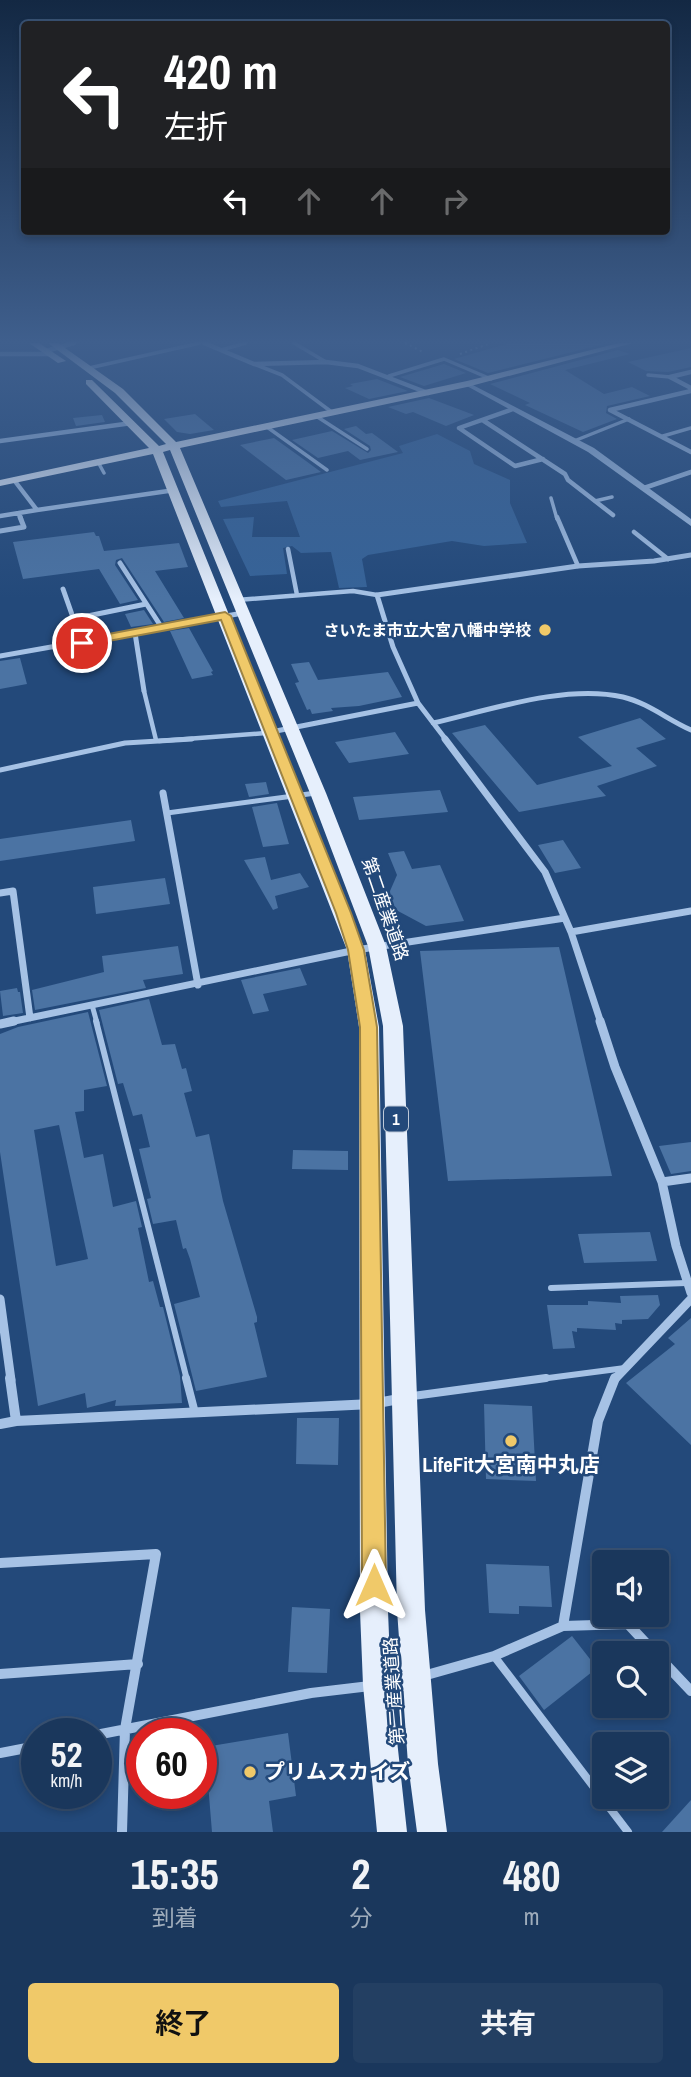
<!DOCTYPE html>
<html lang="ja">
<head>
<meta charset="utf-8">
<style>
	:root { --surface:#1a375c; --page:#233f62; --text:#f1f3f6; --muted:#9facbb; --line:#385172; --accent:#f0c969 }
	body { margin:0; font-family:"Archivo Narrow","Noto Sans JP",sans-serif; background:var(--page); color:var(--text); height:100vh; display:flex; flex-direction:column; font-size:26px; white-space:nowrap }
	* { box-sizing:border-box; margin:0 }
	p { font-size:23px; color:var(--muted) }
	.icon { flex:none; width:38px; height:38px; fill:none; stroke:currentColor; stroke-width:2; stroke-linecap:round; stroke-linejoin:round }
	.map { position:relative; height:1832px; overflow:hidden }
	.panel { display:flex; flex-direction:column; background:var(--surface); flex:1 }
	.panel>* { flex:none }
	.banner { position:absolute; left:21px; top:21px; width:649px; height:214px; border-radius:7px; box-shadow:0 4px 10px #0003,0 0 0 2px var(--line); background:#202124; color:#fff; overflow:hidden }
	.fabs { position:absolute; left:592px; top:1550px; display:grid; gap:14px }
	.fabs a { display:grid; place-items:center; width:77px; height:77px; border-radius:7px; background:var(--surface); box-shadow:0 4px 10px #0003,0 0 0 2px var(--line); font-size:35px }
	.speed { position:absolute; left:21px; top:1718px; display:flex; gap:14px; font-size:35px; font-weight:700; text-align:center }
	.speed>* { display:grid; place-content:center; width:91px; height:91px; border-radius:50%; background:var(--surface); box-shadow:0 4px 10px #0003,0 0 0 2px var(--line); line-height:1 }
	.speed small { font-size:18px; font-weight:400 }
	.speed .limit { border:10px solid #d22; background:#fff; color:#111 }
	.pin { position:absolute; display:grid; place-items:center; width:60px; height:60px; color:#fff; margin:-30px; border:4px solid #fff; border-radius:50%; box-shadow:0 2px 7px #0007 }
	.me { position:absolute; width:77px; margin:-38px; rotate:0deg; stroke-linejoin:round; filter:drop-shadow(0 0 5px #0008) }
	.turn { display:flex; align-items:center; gap:24px; height:147px; padding:0 28px; font-size:32px }
	.turn .icon { width:91px; height:91px; stroke-width:2.5 }
	.turn b { display:block; font-size:49px; line-height:60px }
	.lanes { display:flex; align-items:center; height:66px; padding:0 28px; background:#0003; justify-content:center; gap:35px; direction:ltr }
	.lanes .off { opacity:.35 }
	.eta { display:flex; justify-content:space-evenly; align-items:center; height:119px; text-align:center }
	.eta b { font-size:42px; font-weight:700; line-height:49px }
	.cta { display:flex; gap:14px; margin-top:auto; padding:14px 28px }
	.cta a { flex:1; height:80px; border-radius:7px; background:var(--accent); color:#111; font-size:28px; font-weight:700; line-height:80px; text-align:center }
	.cta a+a { background:var(--page); color:var(--text) }
	.map>svg:first-child { display:block }
	.green { fill:#366398 }
	.building { fill:#4b73a3; fill-rule:evenodd }
	.lines { fill:none; stroke-linecap:round; stroke-linejoin:round }
	.path { stroke:#a6c2e5; stroke-width:2; stroke-dasharray:2 3.5; stroke-linecap:butt }
	.service-far4 { stroke:#a6c2e5; stroke-width:3.5 }
	.service-far3 { stroke:#a6c2e5; stroke-width:4.5 }
	.service-far2 { stroke:#a6c2e5; stroke-width:5 }
	.service-far1 { stroke:#a6c2e5; stroke-width:6 }
	.service { stroke:#a6c2e5; stroke-width:8 }
	.minor-far4 { stroke:#a6c2e5; stroke-width:4.5 }
	.minor-far3 { stroke:#a6c2e5; stroke-width:5 }
	.minor-far2 { stroke:#a6c2e5; stroke-width:7 }
	.minor-far1 { stroke:#a6c2e5; stroke-width:9 }
	.minor { stroke:#a6c2e5; stroke-width:10 }
	.tertiary { fill:#a6c2e5; fill-rule:evenodd }
	.primary { fill:#e6effc; fill-rule:evenodd }
	.route { fill:#f0c969; stroke:#9c8344; stroke-width:2 }
	.poi-dot { fill:#f0c969; stroke:#23497a; stroke-width:2.5 }
	.labels { text-anchor:middle; stroke-width:5; stroke-linejoin:round; paint-order:stroke }
	.far-poi-label { font-size:16px; font-weight:bold; fill:#fff; stroke:#23497a; text-anchor:end }
	.shield { fill:#23497a; stroke:#bdc8d7; stroke-width:2 }
	.shield-label { font-size:16px; font-weight:bold; fill:#fff }
	.street-label { font-size:18px; fill:#fff; stroke:#23497a }
	.near-poi-label { font-size:21px; font-weight:bold; fill:#fff; stroke:#23497a }
</style>
</head>
<body>
<div class="map">
<svg width="691" height="1832" viewBox="0 0 691 1832">
	<rect width="100%" height="100%" fill="#23497a"/>
	<path class="green" d="M437,434L470,451L474,464L510,480V503L527,543L484,546L452,541L368,555L362,559L367,587L339,588L331,552L301,553L292,546L283,548L287,574L250,576L223,519L254,517L252,537H300L287,501L221,507L218,501L403,453L399,446Z"/>
	<path class="building" d="M510,343H601L604,344L488,373L454,359Z
		M691,348V367L668,372L646,371L628,362Z
		M618,350L630,354L565,370L604,394L632,387L650,396L607,406L606,413L617,419L583,432L525,405L530,403L490,384Z
		M444,364L466,373L424,386L400,377Z
		M377,379L408,391L369,399L345,388L353,386L350,384Z
		M429,398L474,415L446,426L413,412L406,414L388,407Z
		M195,414L214,430L190,434L177,432L164,419Z
		M102,415L105,422L76,426L73,418Z
		M356,426L366,434L372,433L398,452L360,460L348,451L318,458L292,440L332,431L368,453L371,450L370,446L344,429Z
		M274,438L306,461L321,472L286,480L240,445Z
		M94,532L96,536H99L104,551L179,543L188,567L155,571L184,618L164,622L122,558L116,560L115,565L138,600L120,604L99,569L23,579L13,542Z
		M144,610L153,624L131,627L125,614Z
		M189,628L213,671L211,672L213,675L192,679L170,631Z
		M20,658L27,684L0,689V661Z
		M309,662L318,680L388,672L402,697L359,706L331,708L333,711L312,714L310,709L307,710L295,683L299,682L291,664Z
		M640,718L666,739L636,748L657,766L597,786L606,796L519,812L452,733L485,725L537,785L612,766L578,737Z
		M395,732L409,754L349,763L335,742Z
		M266,782L269,794L249,797L245,784Z
		M440,790L448,812L359,820L353,797Z
		M277,803L289,844L263,847L252,807Z
		M131,820L135,841L0,861V839Z
		M563,840L581,868L555,873L538,845Z
		M404,851L412,869L440,865L464,921L426,926L398,911L391,901L390,891L397,875L388,853Z
		M265,857L271,880L300,873L309,887L275,896L278,908L273,910L244,860Z
		M165,878L170,904L96,914L93,887Z
		M178,946L183,974L143,980L146,988L35,1010L32,990L104,972L102,956Z
		M559,947L612,1176L448,1181L420,951Z
		M300,968L307,985L263,994L269,1011L253,1014L241,980Z
		M17,988L18,992H20L23,1013L3,1016L0,991Z
		M149,999L162,1045L175,1044L182,1069L186,1068L192,1091L184,1093L196,1137L209,1134L223,1201L257,1317V1322L254,1323L267,1377L196,1391L174,1304L200,1297L190,1259L186,1248L183,1249L176,1220L153,1224L147,1199L151,1198L139,1149L150,1147L142,1114L133,1116L123,1083L118,1084L99,1010Z
		M88,1012L107,1086L84,1090V1111L75,1112L84,1158L103,1154L113,1207L136,1201L142,1227L138,1228L149,1282L153,1281L160,1307H163L180,1376L182,1403L115,1406L116,1400L87,1408L85,1393L38,1406L0,1152V1034L18,1027ZM59,1125L88,1259L56,1266L34,1130Z
		M691,1142V1171L671,1174L659,1146Z
		M293,1150L348,1151V1170L292,1169Z
		M650,1232L657,1261L584,1263L578,1234Z
		M658,1295L660,1305L648,1319L622,1320V1324L615,1323L616,1330L577,1328V1332L572,1331L575,1348L553,1349L547,1305H588V1301L621,1303L620,1296Z
		M691,1318V1445L626,1383L675,1344L668,1338Z
		M484,1404L532,1406L536,1481L486,1479Z
		M297,1418H339L338,1465L296,1464Z
		M486,1564L549,1566L552,1607L519,1606V1614L489,1613Z
		M292,1607L330,1609L327,1673L288,1672Z
		M572,1636L597,1668L544,1710L519,1676Z
		M288,1733L296,1796L269,1801L273,1832H212L205,1747Z
		M691,1800V1832H662Z"/>
	<g class="lines">
		<path class="path" d="M405,343L423,352
			M460,354L491,343"/>
		<path class="service-far4" d="M294,343L326,362
			M221,350L246,343
			M254,364L282,375L333,413
			M89,368L200,343
			M648,375L670,377
			M389,376L444,359L491,379
			M316,416L367,449
			M267,427L327,470
			M663,436L691,428
			M574,441L629,419
			M98,462L104,473
			M551,498L557,519
			M595,501L612,497"/>
		<path class="service-far3" d="M557,517L578,566
			M634,532L668,559
			M288,549L297,595
			M237,600L353,591L377,595
			M144,691L156,740
			M159,741L266,733"/>
		<path class="service-far2" d="M0,770L125,743L192,739
			M167,813L316,793
			M92,1005L97,1023"/>
		<path class="service-far1" d="M96,1021L187,1380
			M551,1288L686,1283
			M533,1380L625,1368"/>
		<path class="service" d="M186,1378L195,1413
			M413,1396L546,1378
			M494,1656L628,1832"/>
		<path class="minor-far4" d="M204,343L254,364L326,362L358,366L428,393
			M46,351L74,343
			M0,354H51
			M691,372L670,377L691,388
			M691,391L610,410L691,452
			M513,409L459,428L515,466L543,459
			M484,421L565,474L568,480L613,515
			M0,441L132,423
			M14,480L37,510L175,490
			M644,488L691,472
			M19,513L21,519
			M0,516L37,510"/>
		<path class="minor-far3" d="M0,531L24,527L20,517
			M120,563L162,628
			M63,589L82,643
			M73,619L146,604
			M135,633L144,691
			M0,656L243,613
			M433,723C490,710 565,684 623,697C648,703 668,720 691,730
			M271,732L418,703
			M447,741L418,703L393,647L377,595L578,566L654,561L691,555"/>
		<path class="minor-far2" d="M445,739L545,872L571,932L601,1023
			M163,793L198,985
			M0,893L13,891L30,1018
			M571,932L691,911
			M5,1023L356,950L565,918"/>
		<path class="minor-far1" d="M600,1021L615,1067L662,1182L676,1246L691,1293
			M0,1024L14,1021
			M662,1182L691,1178
			M0,1299L11,1380
			M614,1380L691,1299"/>
		<path class="minor" d="M10,1378L16,1421
			M0,1424L16,1421L372,1404L399,1399
			M0,1563L156,1554L125,1729L122,1832
			M563,1626L598,1421L615,1378
			M656,1654L691,1691
			M0,1674L138,1664
			M423,1676L494,1656L563,1626L628,1624L656,1654
			M382,1684L411,1679
			M96,1735L311,1693L370,1686
			M0,1753L37,1746"/>
		<path class="tertiary" d="M467,382L594,448L691,519V526L588,452L465,385V383Z"/>
		<path class="primary" d="M29,343H39L66,361L58,363Z
			M48,343H58L123,389L176,442L467,381L619,343H633L467,387L180,448L326,793L386,946L403,1026L425,1610L438,1764L447,1832H417L408,1764L397,1610L383,1026L368,946L310,793L170,450L163,452L365,950L379,1027L388,1611L391,1685L407,1832H377L363,1685L360,1611L359,1027L347,950L153,454L0,486V480L149,448L86,384V380H92L159,446L166,444L115,393Z"/>
	</g>
	<linearGradient id="sky" x2="0" y2="1"><stop stop-color="#132843"/><stop offset="0.57" stop-color="#3f5f8d"/><stop offset="1" stop-color="#3f5f8d" stop-opacity="0"/></linearGradient>
	<rect width="691" height="599" fill="url(#sky)"/>
	<path class="route" d="M225,612L231,616L351,913L364,950L377,1027L386,1585L382,1594L374,1597L365,1594L362,1585L360,1027L348,950L336,913L221,620L82,646L76,643L82,639Z"/>
	<g class="poi-dot">
		<circle cx="545" cy="630" r="7"/>
		<circle cx="511" cy="1441" r="7"/>
		<circle cx="250" cy="1772" r="7"/>
	</g>
	<g class="labels">
		<g class="far-poi-label">
			<text x="531" y="636">さいたま市立大宮八幡中学校</text>
		</g>
		<rect class="shield" x="384" y="1106.5" width="24" height="25" rx="5"/>
		<g class="shield-label">
			<text x="396" y="1125">1</text>
		</g>
		<g class="street-label">
			<text transform="translate(385 909) rotate(71)" y="6">第二産業道路</text>
			<text transform="translate(394 1691) rotate(-94)" y="6">第二産業道路</text>
		</g>
		<g class="near-poi-label">
			<text x="511" y="1472">LifeFit大宮南中丸店</text>
			<text x="264" y="1779" text-anchor="start">プリムスカイズ</text>
		</g>
	</g>
</svg>
<div class="fabs">
<a><svg class="icon" aria-label="sound" viewBox="0 0 24 24"><path d="M4 9h4l5-4v14l-5-4H4zM17 9q2 3 0 6"/></svg></a>
<a><svg class="icon" aria-label="search" viewBox="0 0 24 24"><circle cx="10" cy="10" r="6"/><path d="M15 15l6 6"/></svg></a>
<a><svg class="icon" aria-label="layers" viewBox="0 0 24 24"><path d="M12 4l9 5-9 5-9-5zM3 14l9 5 9-5"/></svg></a>
</div>
<div class="speed"><div>52<small>km/h</small></div><div class="limit">60</div></div>
<div class="pin" style="left:82px;top:643px;background:#d93025"><svg class="icon" aria-label="arrive" viewBox="0 0 24 24"><path d="M6 21V4h12l-3 4 3 4H6"/></svg></div>
<svg class="me" style="left:374px;top:1585px" viewBox="-20 -20 40 40"><path d="M0-17L14 15 0 8-14 15z" fill="#f0c969" stroke="#fff" stroke-width="4"/></svg>
<div class="banner">
<div class="turn"><svg class="icon" aria-label="left" viewBox="0 0 24 24"><path d="M17 20v-9H6M10 6l-5 5 5 5"/></svg><div><b>420 m</b>左折</div></div>
<div class="lanes"><svg class="icon" aria-label="left" viewBox="0 0 24 24"><path d="M17 20v-9H6M10 6l-5 5 5 5"/></svg><svg class="icon off" aria-label="ahead" viewBox="0 0 24 24"><path d="M12 20V5M6 11l6-6 6 6"/></svg><svg class="icon off" aria-label="ahead" viewBox="0 0 24 24"><path d="M12 20V5M6 11l6-6 6 6"/></svg><svg class="icon off" aria-label="right" viewBox="0 0 24 24"><path d="M7 20v-9h11M14 6l5 5-5 5"/></svg></div>
</div>
</div>
<section class="panel">
<div class="eta">
<div><b>15:35</b><p>到着</p></div>
<div><b>2</b><p>分</p></div>
<div><b>480</b><p>m</p></div>
</div>
<div class="cta"><a>終了</a><a>共有</a></div>
</section>
</body>
</html>
